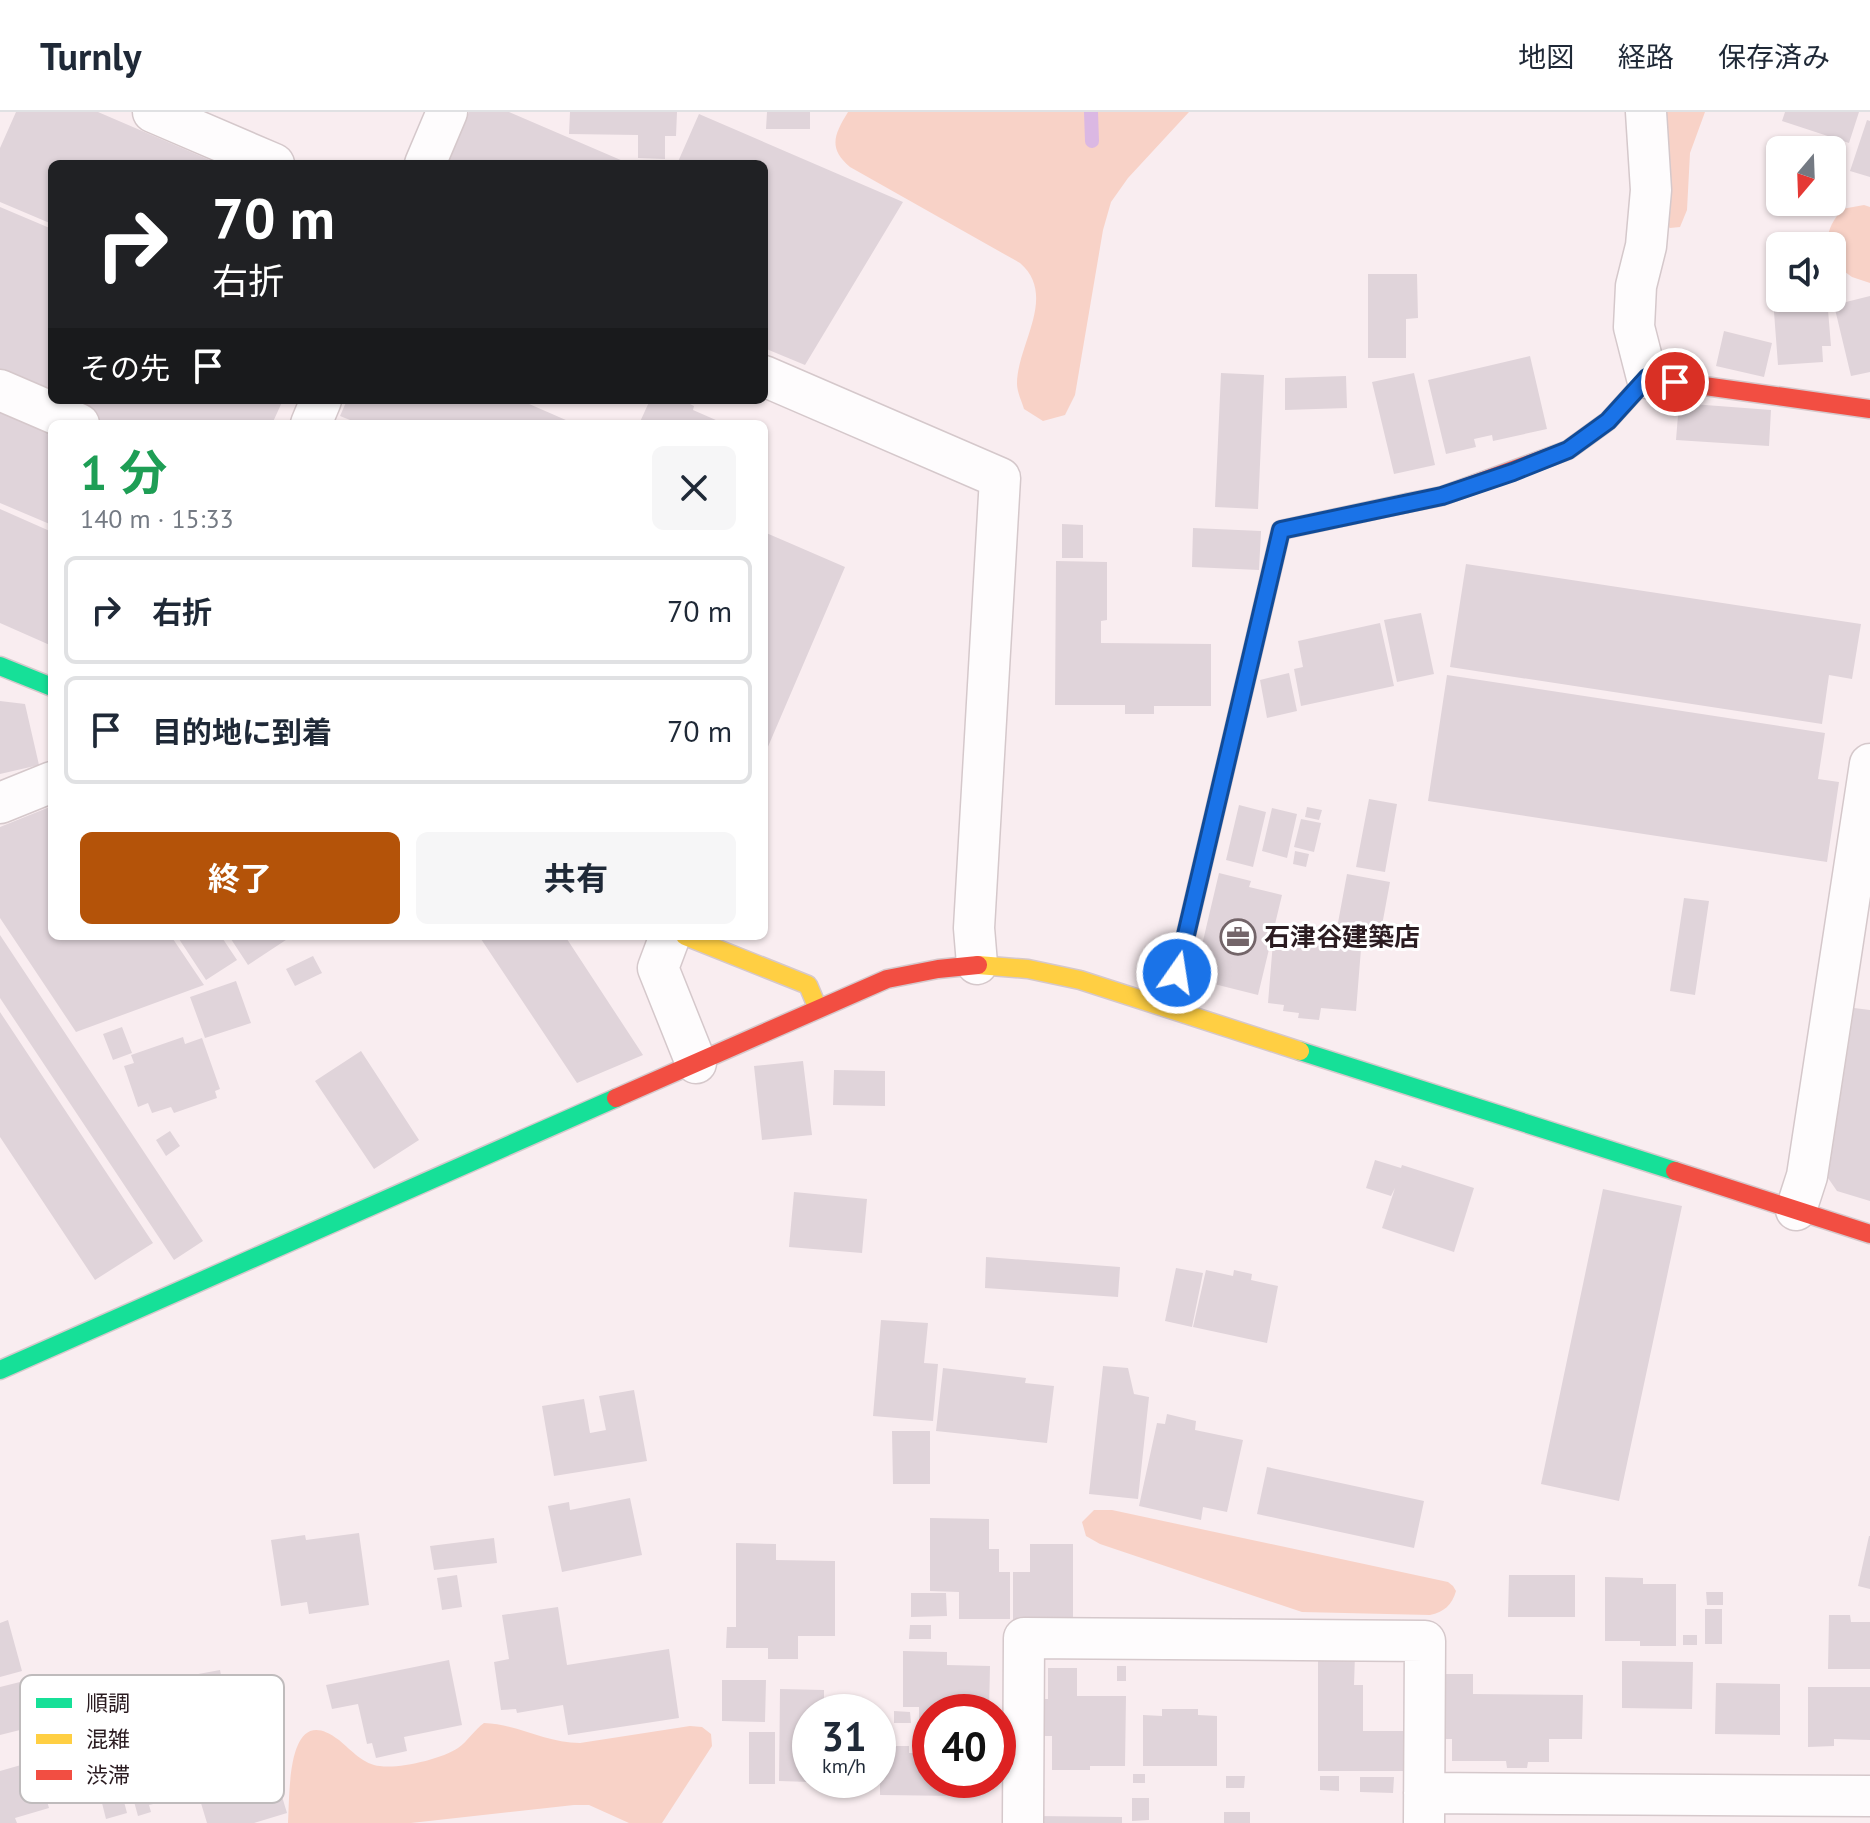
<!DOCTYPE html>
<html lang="ja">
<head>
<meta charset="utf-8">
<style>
	:root { --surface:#fff; --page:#f6f6f7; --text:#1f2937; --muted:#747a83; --line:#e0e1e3; --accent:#b45309 }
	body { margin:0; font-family:"PT Sans","Noto Sans JP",sans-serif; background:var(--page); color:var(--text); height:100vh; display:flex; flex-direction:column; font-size:30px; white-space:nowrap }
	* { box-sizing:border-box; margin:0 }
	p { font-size:26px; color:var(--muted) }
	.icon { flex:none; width:44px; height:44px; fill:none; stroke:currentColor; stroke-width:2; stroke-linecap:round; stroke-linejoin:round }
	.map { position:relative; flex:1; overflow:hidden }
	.side { position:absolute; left:48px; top:308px; width:720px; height:520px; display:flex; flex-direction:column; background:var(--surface); border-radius:12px; box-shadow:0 2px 6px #0004 }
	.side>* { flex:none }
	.guide { position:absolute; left:48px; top:48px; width:720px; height:244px; border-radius:12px; box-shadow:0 2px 6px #0004; background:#202124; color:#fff; overflow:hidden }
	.needle { width:52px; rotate:199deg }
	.buttons { position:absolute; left:1766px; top:24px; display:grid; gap:16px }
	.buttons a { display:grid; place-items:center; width:80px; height:80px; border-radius:12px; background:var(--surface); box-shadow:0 2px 6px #0004; font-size:40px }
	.speed { position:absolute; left:792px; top:1582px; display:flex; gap:16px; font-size:40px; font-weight:700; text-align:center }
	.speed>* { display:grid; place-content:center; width:104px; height:104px; border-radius:50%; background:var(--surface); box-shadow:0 2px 6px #0004; line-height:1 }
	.speed small { font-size:20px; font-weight:400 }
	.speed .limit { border:12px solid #d22; background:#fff; color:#111 }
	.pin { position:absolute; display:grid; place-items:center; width:68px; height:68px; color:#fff; margin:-34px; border:4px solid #fff; border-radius:50%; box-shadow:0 2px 8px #0007 }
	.me { position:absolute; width:88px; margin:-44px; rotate:13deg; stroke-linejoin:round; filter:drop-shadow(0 0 6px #0008) }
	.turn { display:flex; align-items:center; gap:28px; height:168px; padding:0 32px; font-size:36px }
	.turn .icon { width:104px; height:104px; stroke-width:2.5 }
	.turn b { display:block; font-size:56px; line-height:68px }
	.then { display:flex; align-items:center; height:76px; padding:0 32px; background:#0003; gap:16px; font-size:30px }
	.round { display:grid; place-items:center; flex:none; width:84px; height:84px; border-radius:12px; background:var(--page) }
	.head { display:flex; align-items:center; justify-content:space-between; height:136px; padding:0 32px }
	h1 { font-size:48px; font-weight:700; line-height:60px; color:#1e9e55 }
	.button { display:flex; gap:16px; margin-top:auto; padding:16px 32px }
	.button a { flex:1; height:92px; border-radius:12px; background:var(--accent); color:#fff; font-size:32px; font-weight:700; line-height:92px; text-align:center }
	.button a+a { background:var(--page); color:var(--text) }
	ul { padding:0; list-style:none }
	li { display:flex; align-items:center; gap:24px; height:108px; margin:0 16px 12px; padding:0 16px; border:4px solid var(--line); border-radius:12px }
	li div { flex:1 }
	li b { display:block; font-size:30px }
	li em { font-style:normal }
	header { display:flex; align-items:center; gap:48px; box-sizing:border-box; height:112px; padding:0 40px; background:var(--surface); border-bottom:2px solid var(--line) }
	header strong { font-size:38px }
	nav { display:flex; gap:44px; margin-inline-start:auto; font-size:28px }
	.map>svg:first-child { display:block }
	.green { fill:#f8d2c7 }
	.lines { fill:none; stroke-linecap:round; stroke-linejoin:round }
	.stream { stroke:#dbb8e3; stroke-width:14 }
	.building { fill:#e0d4da }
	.street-casing { stroke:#d5c8cb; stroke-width:43 }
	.fast-casing { stroke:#d5c8cb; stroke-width:21 }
	.slow-casing { stroke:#d5c8cb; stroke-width:21 }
	.jam-casing { stroke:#d5c8cb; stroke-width:21 }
	.street { stroke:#fefcfd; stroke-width:40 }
	.fast { stroke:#16e098; stroke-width:18 }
	.slow { stroke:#ffcf43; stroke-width:18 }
	.jam { stroke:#f24e42; stroke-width:18 }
	.route-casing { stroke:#114b97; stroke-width:20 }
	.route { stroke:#1a73e8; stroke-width:14 }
	.labels { text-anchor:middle; stroke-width:6; stroke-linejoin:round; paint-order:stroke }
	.poi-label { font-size:26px; font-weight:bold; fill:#2b1c21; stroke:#fff; text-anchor:start }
	.key { fill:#fff; stroke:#bfbbbc; stroke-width:2 }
	.key-label { font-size:22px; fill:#2b1c21 }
</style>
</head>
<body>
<header>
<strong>Turnly</strong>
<nav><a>地図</a><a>経路</a><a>保存済み</a></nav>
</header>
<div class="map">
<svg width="1870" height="1711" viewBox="0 0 1870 1711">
	<rect width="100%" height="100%" fill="#f9edf0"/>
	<path class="green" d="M848,0H1189L1128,66L1111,90L1103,118L1075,283L1065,303L1043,309L1024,297C1022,290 1017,280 1017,272C1017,232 1058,184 1020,151L850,55C828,36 834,23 848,0Z
		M1659,0H1705L1690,41L1687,98L1680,115L1670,116L1661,109Z
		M1864,93L1870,95V171L1852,165L1834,152L1832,134H1828C1826,119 1833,109 1842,97Z
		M1094,1398H1112L1448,1470L1453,1474L1456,1479C1452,1493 1444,1500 1430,1503L1302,1500L1100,1432L1086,1424L1082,1410Z
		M484,1611C517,1612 546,1631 580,1631L690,1614L702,1615L711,1622L712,1634L662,1711H629L589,1693H574L411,1711H288C290,1682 286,1587 339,1628C351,1638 364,1653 380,1654C399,1657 442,1647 458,1636C468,1629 474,1618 484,1611Z"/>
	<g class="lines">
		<path class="stream" d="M1091,0L1092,29"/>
	</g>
	<path class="building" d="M16,0H98L219,52H52V112L0,90V36Z
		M469,0H509L630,52H446Z
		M570,0H677L676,24H665V47L638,46V23L569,22Z
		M767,0H810V17H766Z
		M1785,0H1859L1849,31L1782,9Z
		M699,2L903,90L805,253L764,236V52H677Z
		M1867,8L1870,9V65L1850,59Z
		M0,95L52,117V287L0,265Z
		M1368,162H1417L1418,206L1406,207V246H1368Z
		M1870,184V260L1851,264L1834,193Z
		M1785,186H1827L1831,234H1822L1823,250L1778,253L1773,187Z
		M1724,219L1772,231L1764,265L1716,254Z
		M1530,244L1547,317L1493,329L1492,323L1474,327L1476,335L1446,342L1428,268Z
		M1221,261L1264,263L1258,397L1215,395Z
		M1414,261L1435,353L1394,362L1372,270Z
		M1346,264L1347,296L1285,298V266Z
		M54,288H283L272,312H109Z
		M347,288H520L575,312H360L340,304Z
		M650,288H682L694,294L693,298L725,312H639Z
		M1679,291L1771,298L1769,334L1676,328Z
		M0,293L52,315V413L0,391Z
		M0,397L52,420V534L0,511Z
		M1062,412L1083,413V446H1062Z
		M1193,416L1261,419L1259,458L1192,455Z
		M764,420L845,455L764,644Z
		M1056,449L1107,450V508L1101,509V531L1211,532V594H1154V602H1125V593H1055Z
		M1466,452L1861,512L1852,567L1829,563L1822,612L1450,555Z
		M1421,501L1434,562L1397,570L1384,508Z
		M1380,511L1394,574L1301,594L1294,557L1303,555L1298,529Z
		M1289,561L1297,599L1267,606L1260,568Z
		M1447,563L1825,621L1818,667L1839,670L1827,750L1428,689Z
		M0,589L25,592L39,653L0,662Z
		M1369,687L1397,692L1385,760L1356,755Z
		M1239,693L1266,700L1253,755L1226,748Z
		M52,694V824H171L204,873L76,920L0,806V715Z
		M1307,695L1322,698L1319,708L1305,705Z
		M1272,696L1297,702L1287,746L1262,739Z
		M1301,707L1321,711L1314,740L1294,735Z
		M1295,739L1309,742L1306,755L1293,752Z
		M1219,761L1251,769L1249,775L1282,783L1258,883L1194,867Z
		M1347,762L1390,770L1378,835L1335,827Z
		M1684,786L1709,789L1695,883L1670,879Z
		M0,823L203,1129L174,1148L0,886Z
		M177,824H221L237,848L206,868Z
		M229,824H292L248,853Z
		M479,824H518L520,827L524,824H565L643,943L577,971Z
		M1273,830L1361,837L1356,899L1321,896L1319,908L1298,906L1299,901L1283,899L1284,893L1268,891Z
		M313,844L322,861L295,874L286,857Z
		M236,869L251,911L205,926L190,885Z
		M1854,896L1870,898V1089L1837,1079L1828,1066Z
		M0,900L153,1131L95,1168L0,1025Z
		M122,915L132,941L113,948L103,922Z
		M183,925L185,932L202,926L220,977L215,979L217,986L174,1001L171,995L152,1001L148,991L138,995L124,954L134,951L131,943Z
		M361,939L419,1028L374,1057L315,969Z
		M803,949L812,1023L762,1028L754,954Z
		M834,958L885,959V994L833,993Z
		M170,1019L180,1034L166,1044L156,1028Z
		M1375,1048L1401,1056L1402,1053L1474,1076L1454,1140L1382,1116L1395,1076L1391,1084L1366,1076Z
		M1603,1077L1682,1094L1619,1389L1541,1372Z
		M794,1080L867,1087L862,1141L789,1135Z
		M986,1145L1120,1155L1118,1185L985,1176Z
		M1176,1156L1203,1161L1192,1215L1165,1209Z
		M1206,1158L1233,1164L1234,1158L1252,1162L1251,1168L1278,1174L1267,1231L1193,1215Z
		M881,1208L928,1211L924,1251L938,1252L933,1309L873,1304Z
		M1103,1254L1128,1256L1134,1282L1149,1285L1138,1387L1089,1382Z
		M943,1256L1026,1266L1025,1271L1054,1274L1047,1331L936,1319Z
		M634,1278L647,1349L554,1364L542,1294L584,1287L590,1321L606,1318L599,1284Z
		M1167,1302L1196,1309L1195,1318L1243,1328L1227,1400L1203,1395L1201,1408L1139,1394L1157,1311L1165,1312Z
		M892,1319H930V1372H893Z
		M1267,1355L1424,1389L1414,1436L1257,1402Z
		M630,1386L642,1443L562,1460L548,1394L569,1390L570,1398Z
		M930,1406L989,1407V1437H999V1460H1010V1507H959V1480L930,1479Z
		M359,1421L369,1493L309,1502L307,1490L281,1494L271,1428L305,1423L306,1428Z
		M1869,1424H1870V1477L1858,1474Z
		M494,1426L497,1451L434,1458L430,1434Z
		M736,1431L776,1432V1448L835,1449V1524H798V1547H768V1536H726L727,1515H736Z
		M1030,1432H1073V1510H1013V1460H1030Z
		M457,1463L462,1495L442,1498L437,1466Z
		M1509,1463H1575V1505H1508Z
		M1605,1465L1643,1466V1472H1676V1534H1640V1529H1605Z
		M1706,1480H1723V1493H1707Z
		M911,1481H946L947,1504L911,1505Z
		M558,1495L567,1553L669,1537L679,1606L568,1623L563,1593L517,1601L516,1597L501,1598L494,1550L509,1547L502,1503Z
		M1705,1497H1722V1532H1705Z
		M1829,1503H1850L1851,1510H1870V1557H1828Z
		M8,1508L22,1559L0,1565V1511Z
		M910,1513H931V1527H909Z
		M1683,1523H1697V1533H1683Z
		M903,1539L947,1540V1553L990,1554L989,1600H930V1613H919V1595H903Z
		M1318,1543H1355L1354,1573H1363V1619H1404L1403,1659H1318Z
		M449,1548L462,1613L404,1625L407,1639L376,1646L372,1631L367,1632L358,1592L332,1597L326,1573Z
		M1622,1549L1693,1550L1692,1597L1622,1596Z
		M1117,1554H1126V1569H1117Z
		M1048,1556H1077V1584H1126L1125,1654H1090V1658H1052V1624H1037V1587H1048Z
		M220,1558L227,1593L189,1600L182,1565Z
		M1439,1562H1473V1582L1583,1583L1582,1627H1549V1650H1528L1527,1656H1507L1506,1649H1452V1627H1439Z
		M722,1568H766L765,1610L722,1609Z
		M20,1570L32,1615L0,1623V1575Z
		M1716,1571L1780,1572V1623L1715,1622Z
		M1808,1575H1870V1628L1834,1627V1634L1808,1635Z
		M780,1577L824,1578V1600H810V1670L779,1669Z
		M1162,1597H1198V1603L1217,1604V1654H1143V1603L1162,1604Z
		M894,1599L910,1600L911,1611H894Z
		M749,1620H775V1672H749Z
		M880,1634H909V1641H930V1668H960V1684L880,1683Z
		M267,1635L287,1701L254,1711H207L191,1658Z
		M35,1649L49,1696L15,1706L17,1711H0V1659Z
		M1133,1662H1145V1671H1133Z
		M1226,1664H1245L1244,1676H1226Z
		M1320,1664H1339V1679L1320,1678Z
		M1360,1665H1394L1393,1681L1360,1680Z
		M163,1680L166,1689L149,1693L151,1700L138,1704L133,1686Z
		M122,1682L127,1701L106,1707L101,1687Z
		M1132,1686H1149V1708L1132,1709Z
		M1224,1700H1250V1711H1224Z
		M1036,1704L1122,1705V1711H1036Z"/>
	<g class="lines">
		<defs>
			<path id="street" d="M153,0L274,52
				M1646,0L1651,78L1646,134L1636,174L1634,215L1647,266
				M425,52L447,0
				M764,264L1000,366L974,816L977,852
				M0,278L79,312
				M311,312L321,288
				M0,691L52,670
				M670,824L658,856L696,951
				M1796,1098L1807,1064L1870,652
				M1424,1681L1870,1684
				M1023,1711L1024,1526L1425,1529L1424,1711"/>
			<path id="fast" d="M0,554L52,575
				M1166,895L1177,861L1281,418L1407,391
				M1300,939L1675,1059
				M0,1258L616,986"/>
			<path id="slow" d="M685,824L808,873L818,897
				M978,853L1028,857L1080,868L1300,939"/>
			<path id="jam" d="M1407,391L1442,384L1568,338L1608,309L1647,266L1870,297
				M616,986L887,867L938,857L978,853
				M1675,1059L1870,1122"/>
		</defs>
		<use href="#street" class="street-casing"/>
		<use href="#fast" class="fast-casing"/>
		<use href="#slow" class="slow-casing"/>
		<use href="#jam" class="jam-casing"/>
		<use href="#street" class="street"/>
		<use href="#fast" class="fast"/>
		<use href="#slow" class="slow"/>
		<use href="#jam" class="jam"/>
	</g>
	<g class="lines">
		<defs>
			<path id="route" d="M1177,861L1281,418L1442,384L1513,360L1568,338L1608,309L1647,266L1675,270"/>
		</defs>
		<use href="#route" class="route-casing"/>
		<use href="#route" class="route"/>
	</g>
	<defs>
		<symbol id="office-ring" viewBox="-11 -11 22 22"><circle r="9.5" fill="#fff" stroke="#736569" stroke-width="1.5"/><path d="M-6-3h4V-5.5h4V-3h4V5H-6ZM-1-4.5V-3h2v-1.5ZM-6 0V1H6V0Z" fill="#736569"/></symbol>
	</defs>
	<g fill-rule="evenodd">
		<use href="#office-ring" x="1218" y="805" width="40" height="40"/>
	</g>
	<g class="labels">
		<g class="poi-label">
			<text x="1264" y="834">石津谷建築店</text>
		</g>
	</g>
	<rect x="20" y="1563" width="264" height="128" rx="12" class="key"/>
	<rect x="36" y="1586" width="36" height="10" fill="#16e098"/>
	<rect x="36" y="1622" width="36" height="10" fill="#ffcf43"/>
	<rect x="36" y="1658" width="36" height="10" fill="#f24e42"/>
	<g class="key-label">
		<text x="86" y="1599">順調</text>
		<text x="86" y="1635">混雑</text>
		<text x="86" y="1671">渋滞</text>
	</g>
</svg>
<div class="buttons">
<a><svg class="needle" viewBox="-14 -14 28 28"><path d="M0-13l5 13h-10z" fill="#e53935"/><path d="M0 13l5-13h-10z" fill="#747a83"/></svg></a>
<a><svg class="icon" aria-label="sound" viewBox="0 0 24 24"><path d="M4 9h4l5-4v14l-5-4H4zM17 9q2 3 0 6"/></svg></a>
</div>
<div class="speed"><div>31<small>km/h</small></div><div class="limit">40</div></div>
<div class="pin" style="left:1675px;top:270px;background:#d93025"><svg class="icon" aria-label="arrive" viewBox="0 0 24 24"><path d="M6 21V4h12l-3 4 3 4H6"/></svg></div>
<svg class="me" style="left:1177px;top:861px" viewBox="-20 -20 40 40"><circle r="17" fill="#1a73e8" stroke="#fff" stroke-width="3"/><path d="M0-11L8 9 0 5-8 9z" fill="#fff"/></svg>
<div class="guide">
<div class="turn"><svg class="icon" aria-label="right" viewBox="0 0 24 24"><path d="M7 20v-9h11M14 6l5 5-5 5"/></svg><div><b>70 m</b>右折</div></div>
<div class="then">その先<svg class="icon" aria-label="arrive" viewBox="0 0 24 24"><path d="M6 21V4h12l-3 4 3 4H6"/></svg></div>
</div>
<section class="side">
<div class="head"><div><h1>1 分</h1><p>140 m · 15:33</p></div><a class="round"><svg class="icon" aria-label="close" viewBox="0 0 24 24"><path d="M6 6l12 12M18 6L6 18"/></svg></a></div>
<ul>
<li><svg class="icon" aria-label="right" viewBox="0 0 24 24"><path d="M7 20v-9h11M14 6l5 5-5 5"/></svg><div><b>右折</b></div><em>70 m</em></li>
<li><svg class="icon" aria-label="arrive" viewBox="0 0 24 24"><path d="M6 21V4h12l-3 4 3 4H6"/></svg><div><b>目的地に到着</b></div><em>70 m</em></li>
</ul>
<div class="button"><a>終了</a><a>共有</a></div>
</section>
</div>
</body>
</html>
